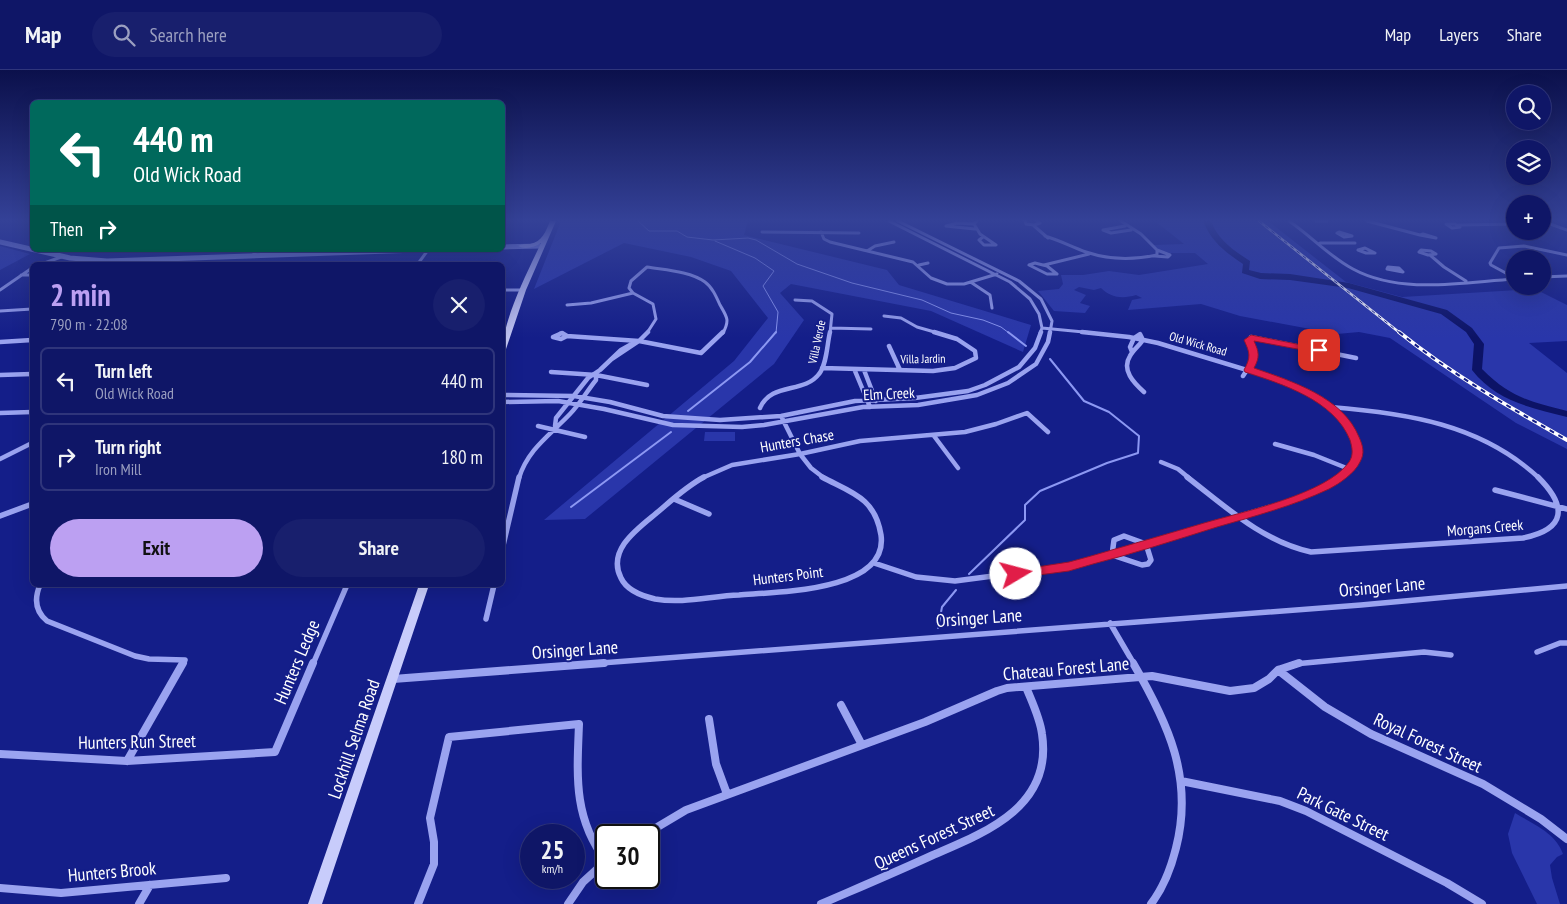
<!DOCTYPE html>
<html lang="en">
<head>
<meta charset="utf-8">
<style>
	:root { --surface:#0f1667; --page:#181f6d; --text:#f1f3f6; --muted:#9b9fc0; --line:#2f357b; --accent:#bca0f2 }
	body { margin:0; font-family:"PT Sans Narrow",sans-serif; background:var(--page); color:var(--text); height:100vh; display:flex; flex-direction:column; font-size:19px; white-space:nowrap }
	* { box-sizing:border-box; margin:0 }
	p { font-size:16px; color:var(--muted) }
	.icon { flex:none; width:28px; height:28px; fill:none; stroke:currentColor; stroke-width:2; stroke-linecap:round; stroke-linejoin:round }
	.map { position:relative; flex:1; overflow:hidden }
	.sheet { position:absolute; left:30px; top:192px; width:475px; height:325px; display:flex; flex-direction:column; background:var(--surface); border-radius:8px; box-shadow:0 5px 20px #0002,0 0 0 1px var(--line) }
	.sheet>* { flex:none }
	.guide { position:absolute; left:30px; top:30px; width:475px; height:152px; border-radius:8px; box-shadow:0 5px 20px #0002,0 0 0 1px var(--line); background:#00695c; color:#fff; overflow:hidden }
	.controls { position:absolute; left:1506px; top:15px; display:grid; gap:10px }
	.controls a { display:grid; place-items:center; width:45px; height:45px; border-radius:50%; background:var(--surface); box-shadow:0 5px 20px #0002,0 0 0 1px var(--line); font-size:25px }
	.speed { position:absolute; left:520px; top:754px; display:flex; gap:10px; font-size:25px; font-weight:700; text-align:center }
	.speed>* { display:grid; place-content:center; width:65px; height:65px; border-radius:50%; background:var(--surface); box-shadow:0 5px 20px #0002,0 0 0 1px var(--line); line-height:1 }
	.speed small { font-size:12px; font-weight:400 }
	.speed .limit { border:2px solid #111; border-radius:8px; background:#fff; color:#111 }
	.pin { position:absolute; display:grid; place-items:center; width:42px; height:42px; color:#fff; margin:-21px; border-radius:10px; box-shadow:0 2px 8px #0006 }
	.me { position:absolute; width:55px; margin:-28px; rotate:82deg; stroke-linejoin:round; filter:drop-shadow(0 0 4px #0008) }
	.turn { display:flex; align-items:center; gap:18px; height:105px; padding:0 20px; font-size:22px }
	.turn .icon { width:65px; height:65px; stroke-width:2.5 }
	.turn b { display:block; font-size:35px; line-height:42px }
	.then { display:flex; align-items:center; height:48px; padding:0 20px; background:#0003; gap:10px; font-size:19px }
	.round { display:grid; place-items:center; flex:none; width:52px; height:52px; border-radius:26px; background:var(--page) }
	.overview { display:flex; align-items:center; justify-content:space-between; height:85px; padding:0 20px }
	h1 { font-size:30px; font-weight:600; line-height:38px; color:var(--accent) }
	.button { display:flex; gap:10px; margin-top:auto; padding:10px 20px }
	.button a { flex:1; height:58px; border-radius:30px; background:var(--accent); color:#111; font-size:20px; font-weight:600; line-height:58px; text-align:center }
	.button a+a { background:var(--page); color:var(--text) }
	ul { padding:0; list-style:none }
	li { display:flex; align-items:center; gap:15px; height:68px; margin:0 10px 8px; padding:0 10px; border:2px solid var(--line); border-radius:8px }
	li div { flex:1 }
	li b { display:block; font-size:19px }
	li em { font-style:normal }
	header { display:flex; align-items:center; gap:30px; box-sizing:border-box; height:70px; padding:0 25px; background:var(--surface); border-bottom:1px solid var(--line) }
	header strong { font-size:24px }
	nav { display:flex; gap:28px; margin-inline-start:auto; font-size:18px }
	.search { width:350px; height:45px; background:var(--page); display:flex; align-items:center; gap:12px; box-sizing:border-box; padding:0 18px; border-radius:28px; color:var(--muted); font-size:19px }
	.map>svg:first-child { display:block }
	.green { fill:#2936aa }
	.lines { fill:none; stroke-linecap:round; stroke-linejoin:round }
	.stream-far1 { stroke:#8c98f3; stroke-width:1 }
	.stream { stroke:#8c98f3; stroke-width:2 }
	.river { fill:#0c1366; fill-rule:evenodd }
	.minor-far3 { stroke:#9aa3f0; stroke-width:3 }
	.minor-far2 { stroke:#9aa3f0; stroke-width:4.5 }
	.minor-far1 { stroke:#9aa3f0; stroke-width:5.5 }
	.minor { stroke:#9aa3f0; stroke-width:8 }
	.tertiary { stroke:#9aa3f0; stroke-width:5 }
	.secondary { fill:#c8ccfb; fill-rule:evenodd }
	.rail-far1-casing { stroke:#fff; stroke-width:2.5 }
	.rail-casing { stroke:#fff; stroke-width:4 }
	.rail-far1 { stroke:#141e89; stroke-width:1; stroke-dasharray:4; stroke-linecap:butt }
	.rail { stroke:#141e89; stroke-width:2; stroke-dasharray:5; stroke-linecap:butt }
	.route { fill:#e11d48; stroke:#92132f }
	.labels { text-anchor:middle; stroke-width:4; stroke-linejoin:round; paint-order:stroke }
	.far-street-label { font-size:12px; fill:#fff; stroke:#141e89 }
	.street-label { font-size:15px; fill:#fff; stroke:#141e89 }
	.near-street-label { font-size:18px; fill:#fff; stroke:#141e89 }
</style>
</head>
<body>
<header>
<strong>Map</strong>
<div class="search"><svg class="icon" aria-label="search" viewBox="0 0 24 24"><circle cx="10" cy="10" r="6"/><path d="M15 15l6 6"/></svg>Search here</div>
<nav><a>Map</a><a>Layers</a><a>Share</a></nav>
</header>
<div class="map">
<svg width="1567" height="834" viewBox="0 0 1567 834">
	<rect width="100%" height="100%" fill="#141e89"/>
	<path class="green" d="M561,151H748L744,165L887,200L899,215L1031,255L1023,282L931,241L791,214L780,223L804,250L774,294L585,449L544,450L734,291L768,248L731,201L691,187L624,173L534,219Z
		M1155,151H1268L1346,212L1402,227L1535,219L1567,235V271L1529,273L1567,303V379L1516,353L1390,268L1359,262L1337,264L1240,246L1201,234L1128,240L1132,230L1142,228L1136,225C1123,229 1111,228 1101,218L1094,220L1079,217L1074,220L1086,225L1080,233L1090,236L1085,243L1054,241L1038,221L1059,219L1063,214L1061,205H1083L1109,201L1139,205L1208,194L1195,183H1170L1158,180L1153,175L1184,174Z
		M0,176L30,184L0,200Z
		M705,362H735V371H704Z
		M1515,743C1533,754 1556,763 1563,784L1557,787L1550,795L1552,808L1560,834H1537L1512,783L1508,764Z"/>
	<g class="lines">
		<path class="stream-far1" d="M638,151L649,161H677L687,167L713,170L748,168L756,170L797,194L852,213L922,230L951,243L983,250L1001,257L1009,263
			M715,171L755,188L774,201L763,216L778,242L776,263"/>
		<path class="stream" d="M1008,262L1026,276
			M688,341L750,292L776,262
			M571,437L671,362
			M969,504L1025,450V435L1040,421L1107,393L1138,383L1139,366L1109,342L1084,331L1050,289
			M938,558L942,537L956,520"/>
		<path class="river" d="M1203,151H1211C1218,170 1233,180 1250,191L1249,200L1261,203L1290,204L1349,213L1447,240L1472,258L1484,274L1482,299C1511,328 1529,331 1567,341V347C1531,338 1496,331 1472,300L1474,274L1466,262L1441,244L1348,218L1290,210L1260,209L1242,203L1243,194C1225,182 1211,171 1203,151Z"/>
		<path class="minor-far3" d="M889,151L1010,212L1030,229L1039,244L1042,258L1040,263
			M898,151L1019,211L1041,229L1052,251L1050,263
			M977,151L974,154L980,164L996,175H984L979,170L983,167
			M1025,151L1026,154L1034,155L1040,153L1037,151
			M1289,151C1311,166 1330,187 1353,199C1401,225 1464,212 1515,209
			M1316,151H1327
			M1367,151L1420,165
			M1542,151L1567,160
			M974,154L957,153L946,156L975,159
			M1446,154H1455L1460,157L1452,158Z
			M1033,155L1048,168
			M1458,155L1515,154
			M1125,156L1103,160L1111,163L1131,160
			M762,162L859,163
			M821,162L824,169L830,172L913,192L931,208L947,214H964L997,204
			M1339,162L1352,166L1344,167L1337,163Z
			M1423,164L1436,168L1420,165Z
			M1045,166C1059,170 1072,177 1086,182C1109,190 1133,190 1157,185V180L1141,164L1121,151
			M1320,173H1355
			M1365,178L1375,183H1366L1358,180Z
			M1421,180L1431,181L1436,184L1428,185L1419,182Z
			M867,181L875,176L894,172
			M1430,185L1444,197L1466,211
			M252,186L258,180
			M1155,186L1168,187L1170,185L1157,180
			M1035,193L1047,196L1057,204H1047L1029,195Z
			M39,195L61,187
			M417,195L428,180
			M919,195L928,193
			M1044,195L1089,184
			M1388,197L1399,198L1403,202L1387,199Z
			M21,205H32
			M1542,207L1567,206
			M1515,208L1491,195L1490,193L1499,178L1524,176L1567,185
			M972,213L990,225L992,238
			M0,220L32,198
			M502,220H523
			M795,230L812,231L832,244L830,263
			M567,235L591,233L633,223
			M0,241L32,239
			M884,246L901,248L917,257L938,263
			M831,258L871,259
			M1042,258L1094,263
			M560,263H563
			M647,263L656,249L653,234L633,223L629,218L631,211L647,197C664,200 690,201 705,212C712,217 716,226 720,235C727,247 730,250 723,263"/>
		<path class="minor-far2" d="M1082,262L1129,267L1158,273L1283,311L1318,329L1341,348L1352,361L1358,375L1355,392L1338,408
			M562,263L567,266L561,269L553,267Z
			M567,266L639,271
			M639,271L701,283L723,262
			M639,271L648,262
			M0,272L32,270
			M889,276L900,300
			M1132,282L1130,277L1134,268L1140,264L1143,270C1139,276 1133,280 1130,286C1121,300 1134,313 1144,322
			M612,289L639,271
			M822,298L933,301L955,298L976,288L975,281L957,269L934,262
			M864,300L876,331
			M855,301L870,337
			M551,302L596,305L647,315
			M0,305L32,304
			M1243,306L1254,289L1249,270L1251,267L1356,288
			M502,325L574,326L610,332L663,346L720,350L781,346L855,331L915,328L968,321L985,315L1019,297L1035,278L1041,262
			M502,332L558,331L604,339L673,355L742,357L764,355L863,337L918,335L977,325L1008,313L1036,294L1048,272L1050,262
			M1330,337C1406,343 1481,354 1539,408
			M760,338C771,312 804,324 819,304C827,294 827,274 830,262
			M0,343L32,342
			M781,346L800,384
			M538,356L585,367
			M555,356L556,348L588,308L600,300L621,280L637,271
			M934,366L958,398
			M1275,374L1314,385L1349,399
			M800,384L811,398L824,408
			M800,384L860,371L965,362L996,354L1027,343L1048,362
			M0,389L32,373
			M1161,392L1178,399L1189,408
			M519,408C528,379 550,365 570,344C580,334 587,321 596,310V305
			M702,408L732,395L800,384"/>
		<path class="minor-far1" d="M704,407C687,416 673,429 659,441C640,457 606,479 621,508C627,521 642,526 655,529C683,534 711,526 739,525C775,522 889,522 881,465C875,427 850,422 822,407
			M1187,407C1226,437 1262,471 1311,482L1523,468C1567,459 1567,436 1538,407
			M1495,420L1567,439
			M674,429L709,444
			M0,446L32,434
			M1124,466L1146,474L1151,490L1148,494L1142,495L1112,485L1114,470Z
			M502,480L519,407
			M874,493L916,507L955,511L1069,496L1288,432L1327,416L1340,407
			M40,515C34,529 35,541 47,551L135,586L149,589L185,590
			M486,549L494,515
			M1110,553L1134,594
			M1537,582L1560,573H1567
			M183,594L185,590
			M313,594L347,515
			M588,594L1361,535L1567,516
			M1294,594L1424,582L1451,585"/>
		<path class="minor" d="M1133,593C1168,653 1194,708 1176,778C1171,798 1164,817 1151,834
			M1278,600L1325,637L1371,664L1483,714L1541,749L1567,769
			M393,609L604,593
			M841,635L862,675
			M709,649L716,694L727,724
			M0,684L127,691L275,682L313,593
			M127,691L183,593
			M1181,711L1280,731L1306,741L1447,813L1482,834
			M644,765L686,740L925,652L997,621L1007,618L1152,606L1230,621L1254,618L1269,609L1278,600L1299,593
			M0,818L61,823L226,808
			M139,834L150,815
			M418,834L434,794V772L430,748L449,667L579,654C577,705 573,748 606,791
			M568,834L583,812L606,791
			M821,834C858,818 896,802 933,785C987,762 1053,736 1042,664C1040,648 1032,632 1026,617"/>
		<path class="tertiary" d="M0,172L70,188L107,191L417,180
			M502,177L541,176"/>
		<path class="secondary" d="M550,151H556L526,220L505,282L502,284C502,251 527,203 541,173C535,177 525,180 518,176C522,174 525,174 530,174C542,172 546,161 550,151Z
			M419,515H429L322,834H308Z"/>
		<defs>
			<path id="rail-far1" d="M1259,151L1400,263"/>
			<path id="rail" d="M1399,262C1451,304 1509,337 1567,370"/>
		</defs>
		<use href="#rail-far1" class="rail-far1-casing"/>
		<use href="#rail" class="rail-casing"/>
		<use href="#rail-far1" class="rail-far1"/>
		<use href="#rail" class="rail"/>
	</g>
	<linearGradient id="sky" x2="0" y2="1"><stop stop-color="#0b104b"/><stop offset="0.56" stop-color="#344197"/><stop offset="1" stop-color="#344197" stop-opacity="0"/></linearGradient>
	<rect width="1567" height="268" fill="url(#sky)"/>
	<path class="route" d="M1251,265L1322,279V282L1319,283L1254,271C1259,282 1260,287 1254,298C1291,311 1343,327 1359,367C1363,376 1365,383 1360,392C1355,403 1339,414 1329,419C1293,436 1255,446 1217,457C1176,470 1135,483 1093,494L1069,501L1016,508L1011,507L1009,504L1011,501L1069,492L1091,486C1129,475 1167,464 1204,453C1242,442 1327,424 1349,392C1354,385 1352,377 1350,370C1334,330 1282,314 1245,302L1244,300C1251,287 1250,283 1244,270Z"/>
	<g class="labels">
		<g class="far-street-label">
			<text transform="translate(817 272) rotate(-78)" y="4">Villa Verde</text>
			<text transform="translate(1198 274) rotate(16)" y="4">Old Wick Road</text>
			<text transform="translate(923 289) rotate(-1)" y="4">Villa Jardin</text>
		</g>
		<g class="street-label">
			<text transform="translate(889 324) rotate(-3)" y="5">Elm Creek</text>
			<text transform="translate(797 371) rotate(-10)" y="5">Hunters Chase</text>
			<text transform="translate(1485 458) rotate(-5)" y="5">Morgans Creek</text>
			<text transform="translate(788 506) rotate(-7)" y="5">Hunters Point</text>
		</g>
		<g class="near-street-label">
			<text transform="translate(1382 517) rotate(-5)" y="6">Orsinger Lane</text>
			<text transform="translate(979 548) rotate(-4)" y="6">Orsinger Lane</text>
			<text transform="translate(575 580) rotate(-4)" y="6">Orsinger Lane</text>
			<text transform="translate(297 592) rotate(-67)" y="6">Hunters Ledge</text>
			<text transform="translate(1066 599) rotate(-5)" y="6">Chateau Forest Lane</text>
			<text transform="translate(354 669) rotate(-71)" y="6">Lockhill Selma Road</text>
			<text transform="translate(137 672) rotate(-1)" y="6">Hunters Run Street</text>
			<text transform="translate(1428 673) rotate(25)" y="6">Royal Forest Street</text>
			<text transform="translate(1343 744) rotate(26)" y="6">Park Gate Street</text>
			<text transform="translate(934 767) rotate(-25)" y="6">Queens Forest Street</text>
			<text transform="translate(112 802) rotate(-5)" y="6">Hunters Brook</text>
		</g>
	</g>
</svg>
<div class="controls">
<a><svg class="icon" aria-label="search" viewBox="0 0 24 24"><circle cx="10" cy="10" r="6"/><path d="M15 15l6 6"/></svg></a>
<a><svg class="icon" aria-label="layers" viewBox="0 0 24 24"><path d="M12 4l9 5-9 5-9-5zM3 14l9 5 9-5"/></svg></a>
<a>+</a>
<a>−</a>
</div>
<div class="speed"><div>25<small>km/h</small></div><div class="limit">30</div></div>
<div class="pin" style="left:1319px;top:280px;background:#d93025"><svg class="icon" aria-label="arrive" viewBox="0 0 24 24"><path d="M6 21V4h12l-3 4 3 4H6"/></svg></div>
<svg class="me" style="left:1016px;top:504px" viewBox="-20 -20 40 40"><circle r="19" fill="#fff"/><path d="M0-13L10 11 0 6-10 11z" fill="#e11d48"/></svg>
<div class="guide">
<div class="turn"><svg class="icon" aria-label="left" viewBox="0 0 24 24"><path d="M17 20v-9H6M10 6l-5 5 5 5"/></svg><div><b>440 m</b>Old Wick Road</div></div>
<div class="then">Then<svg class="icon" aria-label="right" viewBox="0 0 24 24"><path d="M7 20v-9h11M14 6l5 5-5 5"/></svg></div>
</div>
<section class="sheet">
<div class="overview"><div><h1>2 min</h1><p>790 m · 22:08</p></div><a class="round"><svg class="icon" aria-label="close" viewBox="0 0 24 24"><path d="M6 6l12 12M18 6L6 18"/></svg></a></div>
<ul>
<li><svg class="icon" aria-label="left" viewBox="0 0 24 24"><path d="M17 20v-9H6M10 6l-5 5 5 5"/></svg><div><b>Turn left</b><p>Old Wick Road</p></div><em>440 m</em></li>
<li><svg class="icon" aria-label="right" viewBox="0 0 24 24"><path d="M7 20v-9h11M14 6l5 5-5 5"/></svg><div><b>Turn right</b><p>Iron Mill</p></div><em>180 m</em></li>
</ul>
<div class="button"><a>Exit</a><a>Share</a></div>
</section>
</div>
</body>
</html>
